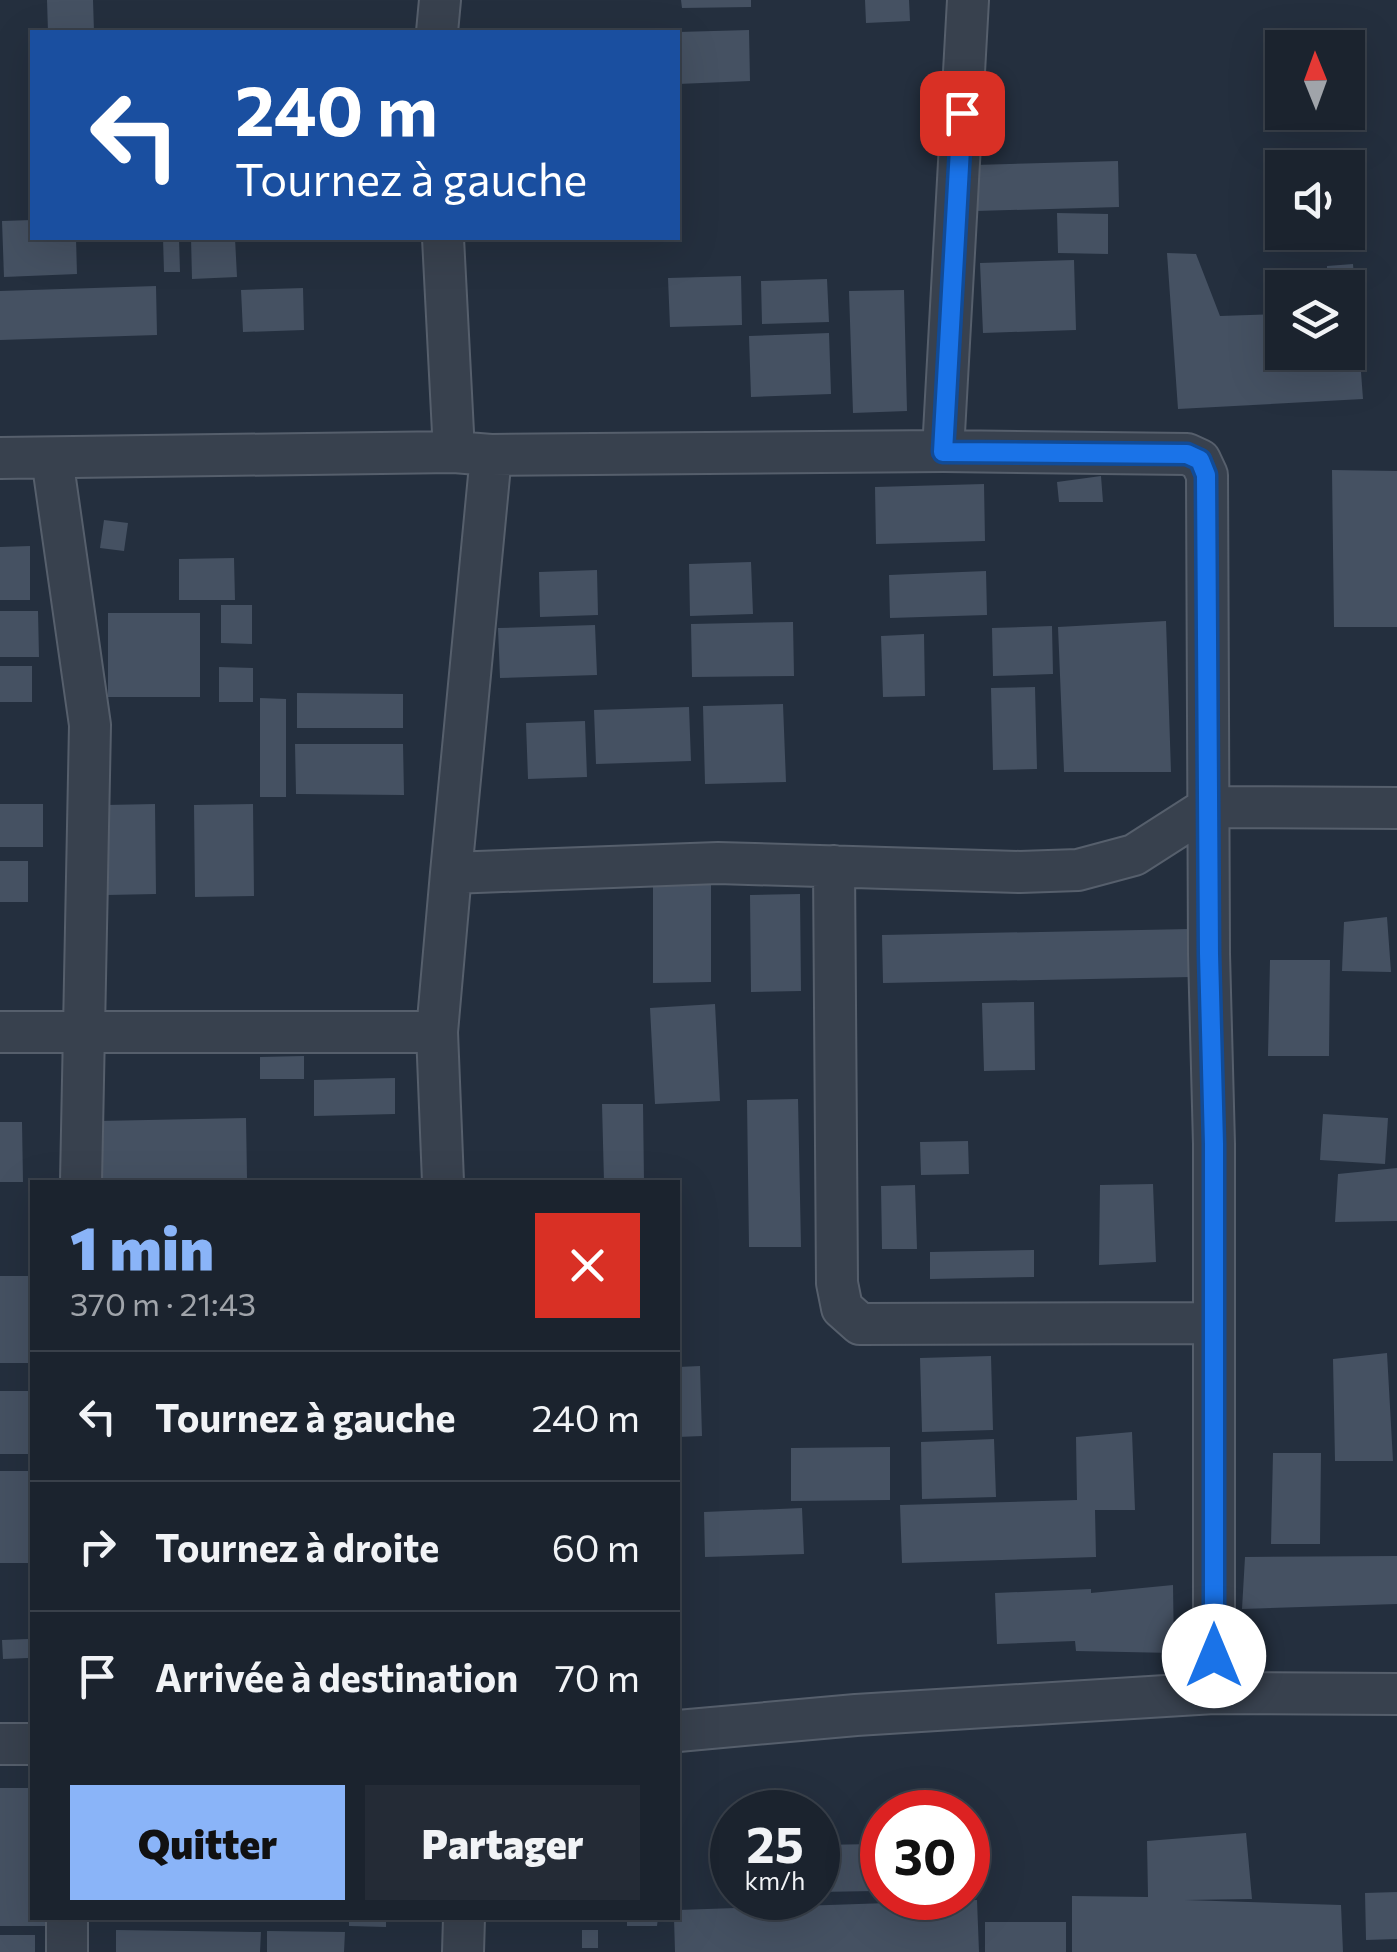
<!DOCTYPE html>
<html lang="fr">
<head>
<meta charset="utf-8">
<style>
	:root { --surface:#1b232e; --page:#242b36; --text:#f1f3f6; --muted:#a0a4aa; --line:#39404a; --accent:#8ab4f8 }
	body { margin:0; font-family:Commissioner,sans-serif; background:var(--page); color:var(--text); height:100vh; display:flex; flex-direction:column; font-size:38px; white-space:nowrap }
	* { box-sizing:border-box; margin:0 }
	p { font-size:32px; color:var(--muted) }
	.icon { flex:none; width:55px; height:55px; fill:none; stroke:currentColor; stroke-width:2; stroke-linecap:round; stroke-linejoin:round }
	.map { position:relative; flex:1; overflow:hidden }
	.details { position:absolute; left:30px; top:1180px; width:650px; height:740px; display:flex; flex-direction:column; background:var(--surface); border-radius:0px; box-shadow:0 10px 40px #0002,0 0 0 2px var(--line) }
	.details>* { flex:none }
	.hud { position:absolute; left:30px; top:30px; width:650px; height:210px; border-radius:0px; box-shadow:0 10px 40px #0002,0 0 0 2px var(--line); background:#1a4fa0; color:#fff; overflow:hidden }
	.needle { width:65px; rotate:359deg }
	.tools { position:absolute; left:1265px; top:30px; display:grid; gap:20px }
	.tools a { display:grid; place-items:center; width:100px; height:100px; border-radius:0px; background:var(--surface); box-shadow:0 10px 40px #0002,0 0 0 2px var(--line); font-size:50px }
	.speed { position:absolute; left:710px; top:1790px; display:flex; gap:20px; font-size:50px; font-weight:700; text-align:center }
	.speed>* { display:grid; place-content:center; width:130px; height:130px; border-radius:50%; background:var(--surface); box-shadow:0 10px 40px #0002,0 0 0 2px var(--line); line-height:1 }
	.speed small { font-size:25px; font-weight:400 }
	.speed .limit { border:15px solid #d22; background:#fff; color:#111 }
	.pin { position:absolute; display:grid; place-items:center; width:85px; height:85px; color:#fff; margin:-42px; border-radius:20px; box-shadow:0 5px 15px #0006 }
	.me { position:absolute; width:110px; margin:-55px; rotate:0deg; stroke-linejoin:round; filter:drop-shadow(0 0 8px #0008) }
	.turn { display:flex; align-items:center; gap:35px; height:210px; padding:0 40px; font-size:45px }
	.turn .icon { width:130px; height:130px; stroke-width:2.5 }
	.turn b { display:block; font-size:70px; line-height:85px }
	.round { display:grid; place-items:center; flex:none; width:105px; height:105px; border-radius:0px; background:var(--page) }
	.summary { display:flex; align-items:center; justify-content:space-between; height:170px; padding:0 40px }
	h1 { font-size:60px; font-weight:800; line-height:75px; color:var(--accent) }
	.cta { display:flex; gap:20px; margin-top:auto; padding:20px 40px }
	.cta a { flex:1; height:115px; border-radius:0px; background:var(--accent); color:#111; font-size:40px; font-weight:800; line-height:115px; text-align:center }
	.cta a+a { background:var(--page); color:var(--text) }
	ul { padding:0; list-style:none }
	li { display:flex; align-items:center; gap:30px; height:130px; padding:0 40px; border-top:2px solid var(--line) }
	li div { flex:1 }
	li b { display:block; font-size:38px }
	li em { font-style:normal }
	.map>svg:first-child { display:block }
	.building { fill:#455162 }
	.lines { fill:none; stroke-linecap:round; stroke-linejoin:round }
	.minor-casing { stroke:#565f6c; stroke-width:44 }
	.minor { stroke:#38414e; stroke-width:40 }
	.route-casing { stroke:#114b97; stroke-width:25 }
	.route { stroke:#1a73e8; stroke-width:18 }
</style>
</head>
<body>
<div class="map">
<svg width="1397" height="1952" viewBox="0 0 1397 1952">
	<rect width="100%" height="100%" fill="#242f3e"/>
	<path class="building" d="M47,0H93L94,32H48Z
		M681,0H751V7L682,8Z
		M865,0H909L910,21L866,23Z
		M749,30L750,81L678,84V32Z
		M1118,161L1119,207L976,211L974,165Z
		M1057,213L1108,214V254L1058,253Z
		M32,220V238H76L77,274L4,277L2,221Z
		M163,238H179L180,272H164Z
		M191,238H235L237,277L192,279Z
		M1167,253L1196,254L1220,316L1282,314V352H1348V288H1327V266L1353,264L1363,399L1178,409Z
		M1074,260L1076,330L983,333L980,263Z
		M741,276L742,325L670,327L668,278Z
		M827,279L829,322L762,324L761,281Z
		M156,286L157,335L0,340V291Z
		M303,288L304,330L243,332L241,290Z
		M904,290L907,411L853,413L849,291Z
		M829,333L831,394L751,397L749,336Z
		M1332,470L1397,471V627H1334Z
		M1101,476L1103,502H1059L1057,482Z
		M984,484L985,541L876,544L875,487Z
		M104,520L128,523L124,551L100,548Z
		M30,546V600H0V547Z
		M234,558L235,600H179V559Z
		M751,562L753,614L690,616L689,564Z
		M597,570L598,615L540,617L539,572Z
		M986,571L987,615L890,618L889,575Z
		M221,605H252V644L221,643Z
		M0,611H38L39,657H0Z
		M108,613H200V697H108Z
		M1166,621L1171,772H1064L1058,627Z
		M793,622L794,676L692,677L691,624Z
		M595,625L597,675L500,678L498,628Z
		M1052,626L1053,674L993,676L992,628Z
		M924,634L925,696L883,697L881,636Z
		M0,666H32V702H0Z
		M219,667L253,668V702H219Z
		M1035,687L1037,769L993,770L991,688Z
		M297,693L403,694V728H297Z
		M260,698L286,699V797H260Z
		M783,704L786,782L705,784L703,706Z
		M689,707L691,761L596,764L594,710Z
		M585,721L587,777L528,779L526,723Z
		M295,744H403L404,795L296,794Z
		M0,804H43V847H0Z
		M155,804L156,894L107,895L106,805Z
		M253,804L254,896L195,897L194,805Z
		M0,861H28V902H0Z
		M653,874H711V982L653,983Z
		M800,894L801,991L751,992L750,895Z
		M1387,917L1391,972L1342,971L1344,922Z
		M1190,929L1191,977L883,983L882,935Z
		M1270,960H1330L1329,1056H1268Z
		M1034,1002L1035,1070L984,1071L982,1003Z
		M715,1004L720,1101L655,1104L650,1008Z
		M304,1056V1079H260V1057Z
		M395,1078V1114L314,1116V1080Z
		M798,1099L801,1247H749L747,1100Z
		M602,1104H643L644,1182H604Z
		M1323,1114L1388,1118L1385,1164L1320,1160Z
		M246,1118L247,1178L99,1180L98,1121Z
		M0,1122H22L23,1182H0Z
		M968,1141L969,1174L921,1175L920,1142Z
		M1397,1168V1221L1335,1222L1338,1174Z
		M1153,1184L1156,1262L1099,1265L1100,1185Z
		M915,1185L917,1249H882L881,1186Z
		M1034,1250V1277L930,1279V1252Z
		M0,1276H32V1363H0Z
		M1387,1353L1393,1461H1335L1333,1359Z
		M991,1356L993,1430L922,1432L920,1358Z
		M700,1366L702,1436L678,1437V1367Z
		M0,1391H32V1454H0Z
		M1132,1432L1135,1510H1095L1096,1557L902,1563L900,1505L1077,1500L1076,1437Z
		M994,1439L996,1497L922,1499L921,1442Z
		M890,1447V1500L791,1501V1448Z
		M1273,1453H1321L1320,1544H1271Z
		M0,1471H32V1563H0Z
		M802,1508L804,1554L705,1557L704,1512Z
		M1397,1556V1604L1242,1609L1245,1557Z
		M1173,1585L1174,1653L1076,1651L1075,1641L997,1644L995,1593L1091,1589V1593Z
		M28,1639V1658L3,1659L2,1640Z
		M0,1788H32V1918H46V1926H0Z
		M775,1796H796L797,1812H775Z
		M1246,1833L1252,1899L1185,1900L1341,1905L1343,1952H1072V1896L1148,1897L1147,1841Z
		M875,1844L876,1891L818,1892V1845Z
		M1397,1892V1939L1366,1940L1365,1893Z
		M977,1900L979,1952H675L674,1918H678V1910Z
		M349,1918H386V1927L349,1926Z
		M627,1918H658L657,1926H627Z
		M985,1922H1066V1952H985Z
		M116,1930L261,1932L260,1952H116Z
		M582,1930H598V1948H582Z
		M267,1931L345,1932L344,1952H267Z
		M0,1935H35V1952H0Z"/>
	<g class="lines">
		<defs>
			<path id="minor" d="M437,32L440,0
				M443,238L454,452
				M943,451L968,0
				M0,458L454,452L491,455L943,451L1187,454L1200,460L1207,475L1209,954L1214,1144V1693
				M52,458L90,725L81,1182
				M834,866L837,1283L842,1308L860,1324L1214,1323
				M451,873L491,455
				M0,1032H437L451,873L718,863L1020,872L1078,870L1134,855L1209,807L1397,808
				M437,1032L443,1182
				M678,1731L856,1715L1214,1693L1397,1694
				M0,1744H32
				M67,1952V1918
				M463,1952L464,1918"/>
		</defs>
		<use href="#minor" class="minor-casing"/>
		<use href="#minor" class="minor"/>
	</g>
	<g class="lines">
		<defs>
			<path id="route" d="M962,113L943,452L1187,454L1200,460L1206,475L1209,954L1214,1144V1656"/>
		</defs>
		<use href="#route" class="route-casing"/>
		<use href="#route" class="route"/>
	</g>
</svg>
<div class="tools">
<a><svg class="needle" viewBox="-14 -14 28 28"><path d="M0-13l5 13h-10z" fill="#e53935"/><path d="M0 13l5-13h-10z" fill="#a0a4aa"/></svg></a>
<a><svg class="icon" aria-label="sound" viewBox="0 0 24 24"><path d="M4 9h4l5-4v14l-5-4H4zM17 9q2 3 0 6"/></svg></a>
<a><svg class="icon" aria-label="layers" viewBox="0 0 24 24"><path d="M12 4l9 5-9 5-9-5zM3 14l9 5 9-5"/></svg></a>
</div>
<div class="speed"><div>25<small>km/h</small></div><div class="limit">30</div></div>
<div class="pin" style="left:962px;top:113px;background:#d93025"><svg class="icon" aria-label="arrive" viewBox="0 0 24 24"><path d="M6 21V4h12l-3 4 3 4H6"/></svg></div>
<svg class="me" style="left:1214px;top:1656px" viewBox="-20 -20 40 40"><circle r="19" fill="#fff"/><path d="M0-13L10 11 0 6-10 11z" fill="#1a73e8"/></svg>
<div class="hud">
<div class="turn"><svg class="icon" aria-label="left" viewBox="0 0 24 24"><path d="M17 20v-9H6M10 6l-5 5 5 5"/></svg><div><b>240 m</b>Tournez à gauche</div></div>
</div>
<section class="details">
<div class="summary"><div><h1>1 min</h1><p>370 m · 21:43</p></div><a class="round" style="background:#d93025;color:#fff"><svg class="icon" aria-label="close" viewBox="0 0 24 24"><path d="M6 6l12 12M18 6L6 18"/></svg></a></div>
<ul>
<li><svg class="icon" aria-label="left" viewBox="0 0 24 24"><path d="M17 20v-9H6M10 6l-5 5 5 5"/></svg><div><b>Tournez à gauche</b></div><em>240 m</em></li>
<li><svg class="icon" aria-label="right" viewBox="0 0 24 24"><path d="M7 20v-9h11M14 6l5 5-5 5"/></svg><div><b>Tournez à droite</b></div><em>60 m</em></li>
<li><svg class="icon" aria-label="arrive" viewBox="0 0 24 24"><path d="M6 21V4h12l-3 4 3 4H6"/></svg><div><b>Arrivée à destination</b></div><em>70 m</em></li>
</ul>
<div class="cta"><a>Quitter</a><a>Partager</a></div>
</section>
</div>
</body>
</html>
